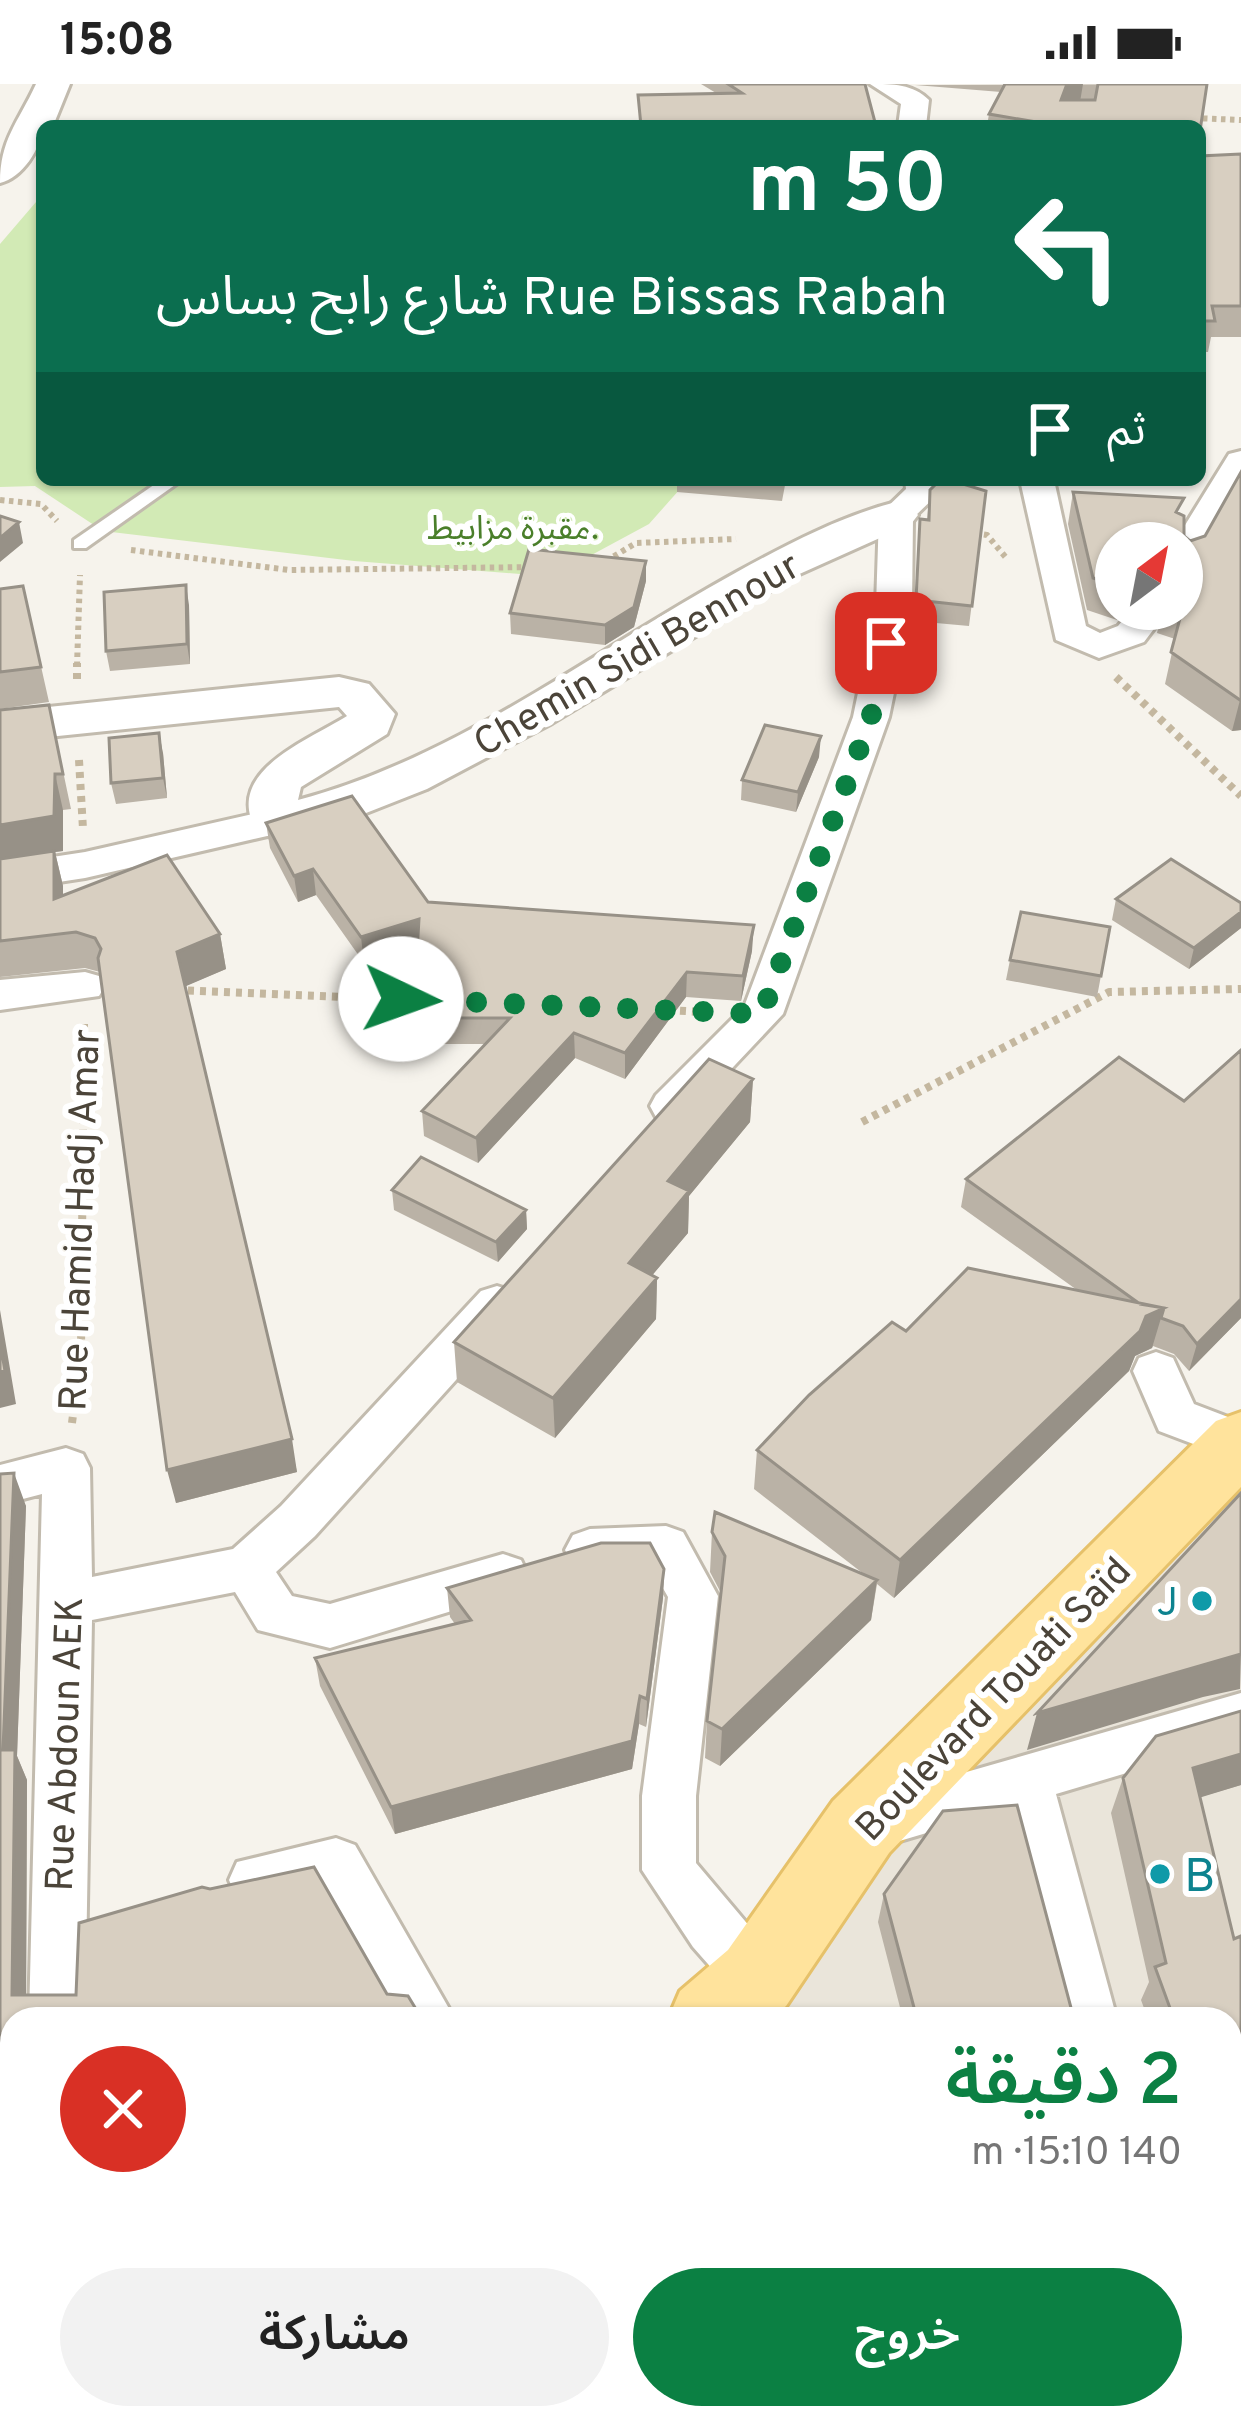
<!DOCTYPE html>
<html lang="ar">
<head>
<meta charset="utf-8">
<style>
	:root { --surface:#fff; --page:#f2f2f2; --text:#222; --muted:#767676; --accent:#0b8043 }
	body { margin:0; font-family:Overpass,"Noto Sans Arabic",sans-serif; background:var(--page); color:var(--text); direction:rtl; height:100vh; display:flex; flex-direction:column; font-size:45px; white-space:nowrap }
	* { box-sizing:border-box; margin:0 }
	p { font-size:39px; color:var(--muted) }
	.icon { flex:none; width:66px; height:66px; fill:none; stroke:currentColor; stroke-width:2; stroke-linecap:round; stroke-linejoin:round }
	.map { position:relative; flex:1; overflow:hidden; direction:ltr }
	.drawer { position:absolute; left:0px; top:1923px; width:1242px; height:423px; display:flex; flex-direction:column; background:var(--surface); border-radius:36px 36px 0 0; box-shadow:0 3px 9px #0004; direction:rtl }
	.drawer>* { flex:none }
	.banner { position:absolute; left:36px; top:36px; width:1170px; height:366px; border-radius:18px; box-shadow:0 3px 9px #0004; direction:rtl; background:#0b6e4f; color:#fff; overflow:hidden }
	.needle { width:78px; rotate:32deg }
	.controls { position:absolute; left:1095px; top:438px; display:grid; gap:24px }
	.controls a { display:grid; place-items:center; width:108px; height:108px; border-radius:50%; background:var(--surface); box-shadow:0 3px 9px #0004; font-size:60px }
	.pin { position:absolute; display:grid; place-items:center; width:102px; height:102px; color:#fff; margin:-51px; border-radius:24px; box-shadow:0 6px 18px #0006 }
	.me { position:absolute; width:132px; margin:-66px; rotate:93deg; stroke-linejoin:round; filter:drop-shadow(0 0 9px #0008) }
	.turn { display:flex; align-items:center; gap:42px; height:252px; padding:0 60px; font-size:54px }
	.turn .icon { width:156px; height:156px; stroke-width:2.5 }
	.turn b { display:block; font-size:84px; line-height:102px }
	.then { display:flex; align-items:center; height:114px; padding:0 60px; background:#0003; gap:24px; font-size:45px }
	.round { display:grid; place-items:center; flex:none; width:126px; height:126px; border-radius:63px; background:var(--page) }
	.overview { display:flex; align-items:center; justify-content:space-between; height:204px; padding:0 60px }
	h1 { font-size:72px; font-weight:600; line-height:90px; color:var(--accent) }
	.button { display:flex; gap:24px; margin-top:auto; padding:24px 60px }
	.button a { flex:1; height:138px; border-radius:72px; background:var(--accent); color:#fff; font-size:48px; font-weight:600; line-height:138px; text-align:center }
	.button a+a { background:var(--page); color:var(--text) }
	.status { display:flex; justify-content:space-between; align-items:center; height:84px; padding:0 60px; background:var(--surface); direction:ltr }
	.status svg { height:33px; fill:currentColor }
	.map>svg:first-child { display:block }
	.residential { fill:#eae5da }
	.green { fill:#d2eab5 }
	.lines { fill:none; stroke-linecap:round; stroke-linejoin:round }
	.service-casing { stroke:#c2bbae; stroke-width:6 }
	.minor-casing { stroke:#c2bbae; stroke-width:6 }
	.tertiary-casing { stroke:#c2bbae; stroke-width:6 }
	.primary-casing { stroke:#e6c16a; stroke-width:6 }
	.path-far1 { stroke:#c4b79f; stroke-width:6; stroke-dasharray:4.5 4.5; stroke-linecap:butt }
	.path { stroke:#c4b79f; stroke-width:8; stroke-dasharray:6 6; stroke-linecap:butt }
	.service { fill:#fff; fill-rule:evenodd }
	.minor { fill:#fff; fill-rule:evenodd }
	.tertiary { fill:#fff; fill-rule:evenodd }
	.primary { fill:#ffe39c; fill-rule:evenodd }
	.wall { fill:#bab2a6 }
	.shaded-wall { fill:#979187 }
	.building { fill:#d8cfc1; stroke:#979187; stroke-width:3 }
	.route { stroke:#0b8043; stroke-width:21; stroke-dasharray:0 37.8 }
	.culture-dot { fill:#0f9aa8; stroke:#fff; stroke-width:4.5 }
	.labels { text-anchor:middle; stroke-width:12; stroke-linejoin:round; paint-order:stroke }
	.far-park-label { font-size:33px; fill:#4a7f2a; stroke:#fff }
	.street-label { font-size:39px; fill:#4b4439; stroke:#fff }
	.culture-label { font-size:39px; fill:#0d838f; stroke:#fff; text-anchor:end }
	.near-culture-label { font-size:48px; fill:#0d838f; stroke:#fff; text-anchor:start }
</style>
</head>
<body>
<div class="status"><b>15:08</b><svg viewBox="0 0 49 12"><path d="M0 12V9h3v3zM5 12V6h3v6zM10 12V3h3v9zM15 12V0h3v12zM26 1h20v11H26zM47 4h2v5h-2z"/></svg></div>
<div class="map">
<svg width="1241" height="2345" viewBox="0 0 1241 2345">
	<rect width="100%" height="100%" fill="#f6f3ec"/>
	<path class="residential" d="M1241,1375V2345H166L180,2334H1230V1935H737L910,1718Z"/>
	<path class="green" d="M42,111V396H688L649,440L586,474L520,490L354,477L103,447L35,402L0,403V160Z
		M302,2334H725L726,2345H324Z"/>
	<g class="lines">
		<defs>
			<path id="service" d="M161,396H182L86,464H74V456Z"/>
			<path id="minor" d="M870,0C893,0 913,0 929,16L926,42H898L901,20Z
				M1241,367V405L1194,481L1182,484V459H1174L1229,370Z
				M905,396H939L940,408L913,434L912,522L889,633L783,930L686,1033L671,1038L656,1033L650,1022L656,1011L744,923L853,633L876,522L879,431L906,405Z
				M1020,396H1054L1086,542L1100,549L1118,542L1132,525H1169L1144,558L1099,574L1056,556Z
				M275,725L289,729L294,738L289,747L85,794L0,807V781L85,768Z
				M85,888L99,892L105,902L99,912L0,926V896Z
				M497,1202L513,1207L520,1220L513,1233L315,1452L276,1488L292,1512L330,1520L503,1470L521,1476L528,1491L521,1506L330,1564L258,1546L235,1508L92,1536L85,1935H29L42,1410L0,1421V1381L66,1364L83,1370L90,1384L92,1493L233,1465L281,1422L481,1207Z
				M1156,1268L1173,1274L1194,1320L1241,1338V1378L1159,1347L1133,1287L1139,1274Z
				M666,1442L683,1448L718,1512L696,1712V1779L777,1875L785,1894L777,1913L757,1921L737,1913L693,1863L642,1786V1712L668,1513L652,1485L590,1487L573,1481L565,1466L573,1451L590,1445Z
				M1241,1609V1655L1056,1710L1117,1935H1061L1007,1725L876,1764L857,1756L849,1739L857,1722L876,1714Z
				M336,1754L355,1761L455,1935H396L323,1807L256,1821L237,1814L229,1796L237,1778Z
				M1241,1986V2044L1230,2047V1989Z
				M33,2334H95V2345H33Z
				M148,2334H228L232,2345H152Z
				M737,2334H799L800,2345H738Z"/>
			<path id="tertiary" d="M36,0H70L53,42H42C42,64 22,94 0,99C0,55 18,39 36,0Z
				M896,418L911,422L918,431L911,440L795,492L552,639L427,705L361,731L275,754L258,749C220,689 307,657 347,632L339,623L0,658V628L339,593L369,600L395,630L387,650L301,703L298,716C459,673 593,567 737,488C786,461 841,432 896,418Z"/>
			<path id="primary" d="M1241,1328V1403L889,1769L786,1922L771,1935H668L680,1907L728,1866L833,1717L1216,1337Z
				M69,2334H187L182,2345H64Z"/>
		</defs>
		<use href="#service" class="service-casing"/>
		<use href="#minor" class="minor-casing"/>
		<use href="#tertiary" class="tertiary-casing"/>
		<use href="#primary" class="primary-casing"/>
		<path class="path-far1" d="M1194,34L1241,36
			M0,416L41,420L57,437
			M975,449L987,451L1008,476
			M131,466L289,486L535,483
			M606,477L636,459L736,455
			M77,582L80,491"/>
		<path class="path" d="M1116,593L1241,712
			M77,595V579
			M79,676L83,745
			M176,906L419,916
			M668,926L701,928
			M862,1038L1109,908L1241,905
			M72,1339L81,1268L84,940"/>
		<use href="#service" class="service"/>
		<use href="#minor" class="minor"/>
		<use href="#tertiary" class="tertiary"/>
		<use href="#primary" class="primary"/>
	</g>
	<path class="wall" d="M701,0H865L876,42H640L638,11L716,9Z
		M1207,0L1200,42H987L989,30L1001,8L915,1Z
		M1241,70V253H1211L1208,268H1200V72Z
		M1241,388V646L1232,647L1165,600L1175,555L1157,549L1162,525H1182V459H1116V525H1128L1117,536L1087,526L1068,440L1073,408L1180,430L1184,452L1190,457L1205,452Z
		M677,396H786L782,417L677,408Z
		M930,406L986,407L969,542L914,537L920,435L927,436Z
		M646,477V497L634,543L605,561L511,550L510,529Z
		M23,502L49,618L0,625V505Z
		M189,521L190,580L110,587L106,567Z
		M49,621L71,725L63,726V767L55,768L63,802V812L220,850L226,885L185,902L297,1388L176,1419L100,888L85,884L0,893V626Z
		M163,669L167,714L116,720L111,699Z
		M819,673L796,728L741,716L742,696Z
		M266,739L428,818L752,867L741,917L686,913L625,995L575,974L478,1079L424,1052L422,1027L486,960H415L413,934L417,862L364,879L316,811L298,818L270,764Z
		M1116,815L1241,819V844L1189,885L1112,836Z
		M1110,843L1097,913L1006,896L1010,876Z
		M1241,966V1234L1189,1287L1174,1270L1153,1262L1152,1264L1135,1272L1129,1287L894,1514L877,1500L871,1536L720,1682L705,1674L707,1637L721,1509L710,1488L712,1448L865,1491L754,1405L757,1366L906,1247L1077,1206L961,1123L966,1095L1184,1017Z
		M753,995L750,1038L689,1112L688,1149L652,1191L657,1194L656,1235L555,1354L457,1298L454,1258Z
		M392,1106L526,1126L527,1145L498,1178L394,1126Z
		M0,1390L26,1422L17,1672L27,1696L26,1911L387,1910L12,1935V2230L0,2232Z
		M664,1485L663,1514L646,1643L639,1640L632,1685L395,1750L320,1602L315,1574L455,1540L450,1533L447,1504Z
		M1241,1627V1701L1200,1713L1241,1982L1230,1986V1935H1148L1141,1916L1149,1898L1111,1729L1123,1694Z
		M884,1810L1074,1935H903L878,1838Z
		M1241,2072V2345H808L807,2334H999L1017,2342L1016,2334H1230V2075Z"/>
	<path class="shaded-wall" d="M1067,0H1083L1080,18L1061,16Z
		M19,438L23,459L0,478V454Z
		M646,477V497L634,543L605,561V541Z
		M186,501L189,521L190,580L187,560Z
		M1241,615V646L1232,647L1240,616Z
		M159,649L163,669L167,714L163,694Z
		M821,652L819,673L796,728L798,708Z
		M55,690L63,726V767L55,768L63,802V850L0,778V741Z
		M313,785L316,811L298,818L294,792Z
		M1241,828V844L1189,885L1194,864Z
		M419,835L421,861L364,879L361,853Z
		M754,841L752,867L741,917L743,892Z
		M220,850L226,885L184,903L177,868Z
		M687,888L686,913L625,995V969Z
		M574,949L575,974L478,1079L476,1054Z
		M753,995L750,1038L689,1112L688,1149L628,1220L629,1179L668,1097Z
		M526,1126L527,1145L498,1178L496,1158Z
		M657,1194L656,1235L555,1354L553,1314Z
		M1241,1215V1234L1189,1287L1197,1260Z
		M1164,1224L1152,1264L1135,1272L1129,1287L894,1514L900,1476L1146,1232Z
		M0,1226L16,1320L0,1324Z
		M292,1355L297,1388L176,1419L167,1386Z
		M14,1389L26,1422L17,1672L27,1696L26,1935L12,1911L3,1666Z
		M664,1485L663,1514L646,1643L647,1615Z
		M877,1496L871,1536L720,1682L722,1645Z
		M1241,1570L1240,1605L1203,1613L1027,1666L1037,1629Z
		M640,1612L639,1640L632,1685L395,1750L391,1723Z
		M1241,1670V1701L1179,1720L1193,1684Z
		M1241,1956V1982L1230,1986V1960Z"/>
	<path class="building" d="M728,0H865L876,42H641L638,11L742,9Z
		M1005,0H1067L1061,16H1095L1098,0H1207L1200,47V42H1060L989,30Z
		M1241,70V222H1212L1215,237H1200V72Z
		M1241,388V615L1240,616L1171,568L1183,523L1182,459H1116V501L1093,494L1073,408L1184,414L1176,428L1184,432V452L1190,457L1205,452Z
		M750,396H784L783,399Z
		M940,396H950L986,407L972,522L916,516L920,435L929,436L930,406Z
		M0,432L19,438L0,454Z
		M529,465L646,477L634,523L605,541L510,529Z
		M186,501L187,560L106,567L104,508Z
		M23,502L41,583L0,588V505Z
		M49,621L63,690H55L54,732L0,741V626Z
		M765,641L821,652L798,708L742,696Z
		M159,649L163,694L111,699L109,654Z
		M352,712L428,818L754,841L743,892L687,888L625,969L574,949L476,1054L422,1027L510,934H413L419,835L361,853L313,785L294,792L266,739Z
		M54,767V815L167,771L220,850L177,868L292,1355L167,1386L98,874L101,865L95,854L76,848L0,857V775Z
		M1171,775L1241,819V828L1194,864L1116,815Z
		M1021,828L1110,843L1101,892L1010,876Z
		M1241,966V1215L1197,1260L1183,1242L1161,1234L1164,1224L1140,1220L966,1095L1119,973L1184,1017Z
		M709,975L753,995L668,1097L689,1107L629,1179L657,1194L553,1314L454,1258Z
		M421,1073L526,1126L496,1158L392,1106Z
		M968,1184L1164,1224L1146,1232L1140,1247L900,1476L757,1366L809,1311L892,1238L906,1247Z
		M0,1258L5,1287L0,1288Z
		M14,1389L3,1666H15L12,1911H76L79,1839L202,1803L210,1805L314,1783L387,1910L408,1912L422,1935H12V2205L0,2207V1390Z
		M1241,1409V1570L1037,1629Z
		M715,1428L877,1496L722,1645L707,1637L725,1472L712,1448Z
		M601,1459H650L664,1485L647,1615L640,1612L632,1657L391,1723L315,1574L471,1536L447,1504Z
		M1241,1627V1670L1193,1684L1234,1855L1241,1852V1956L1230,1960V1935H1174L1155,1883L1166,1879L1123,1694L1156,1652Z
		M1017,1721L1074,1935H917L884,1810L943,1727Z
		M1241,2072V2306H1230V2075Z
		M1230,2325H1241V2345H1031L1030,2334H1230Z
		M538,2334H614L608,2345H532Z
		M814,2334H1000L1023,2345H815Z"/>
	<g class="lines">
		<path class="route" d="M401,915L762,930L871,633L886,559"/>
	</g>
	<g class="culture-dot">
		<circle cx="1202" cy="1517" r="12"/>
		<circle cx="1160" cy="1790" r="12"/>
	</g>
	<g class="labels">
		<g class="far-park-label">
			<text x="513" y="455">مقبرة مزابيط.</text>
		</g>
		<g class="street-label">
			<text transform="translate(636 569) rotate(-30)" y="14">Chemin Sidi Bennour</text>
			<text transform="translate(78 1136) rotate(-88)" y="14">Rue Hamid Hadj Amar</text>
			<text transform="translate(992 1614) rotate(-46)" y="14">Boulevard Touati Saïd</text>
			<text transform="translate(63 1660) rotate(-88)" y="14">Rue Abdoun AEK</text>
		</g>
		<g class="culture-label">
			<text x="1178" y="1531">J</text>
		</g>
		<g class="near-culture-label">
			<text x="1184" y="1807">B</text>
		</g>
	</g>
</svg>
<div class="controls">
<a><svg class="needle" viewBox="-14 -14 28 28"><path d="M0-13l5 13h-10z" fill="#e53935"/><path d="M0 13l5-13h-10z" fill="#767676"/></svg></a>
</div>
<div class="pin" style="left:886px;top:559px;background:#d93025"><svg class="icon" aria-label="arrive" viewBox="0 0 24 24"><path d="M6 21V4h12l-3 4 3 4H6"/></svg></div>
<svg class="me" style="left:401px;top:915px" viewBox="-20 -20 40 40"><circle r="19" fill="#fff"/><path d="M0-13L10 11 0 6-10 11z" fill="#0b8043"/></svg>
<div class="banner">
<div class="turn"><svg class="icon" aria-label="left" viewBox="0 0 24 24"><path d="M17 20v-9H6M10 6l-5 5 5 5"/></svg><div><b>50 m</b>Rue Bissas Rabah شارع رابح بساس</div></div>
<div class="then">ثم<svg class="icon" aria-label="arrive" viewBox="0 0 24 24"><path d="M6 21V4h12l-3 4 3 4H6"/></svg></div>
</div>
<section class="drawer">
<div class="overview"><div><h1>2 دقيقة</h1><p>140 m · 15:10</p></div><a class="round" style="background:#d93025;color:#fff"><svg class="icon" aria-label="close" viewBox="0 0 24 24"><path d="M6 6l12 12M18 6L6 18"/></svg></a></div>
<div class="button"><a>خروج</a><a>مشاركة</a></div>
</section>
</div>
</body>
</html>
